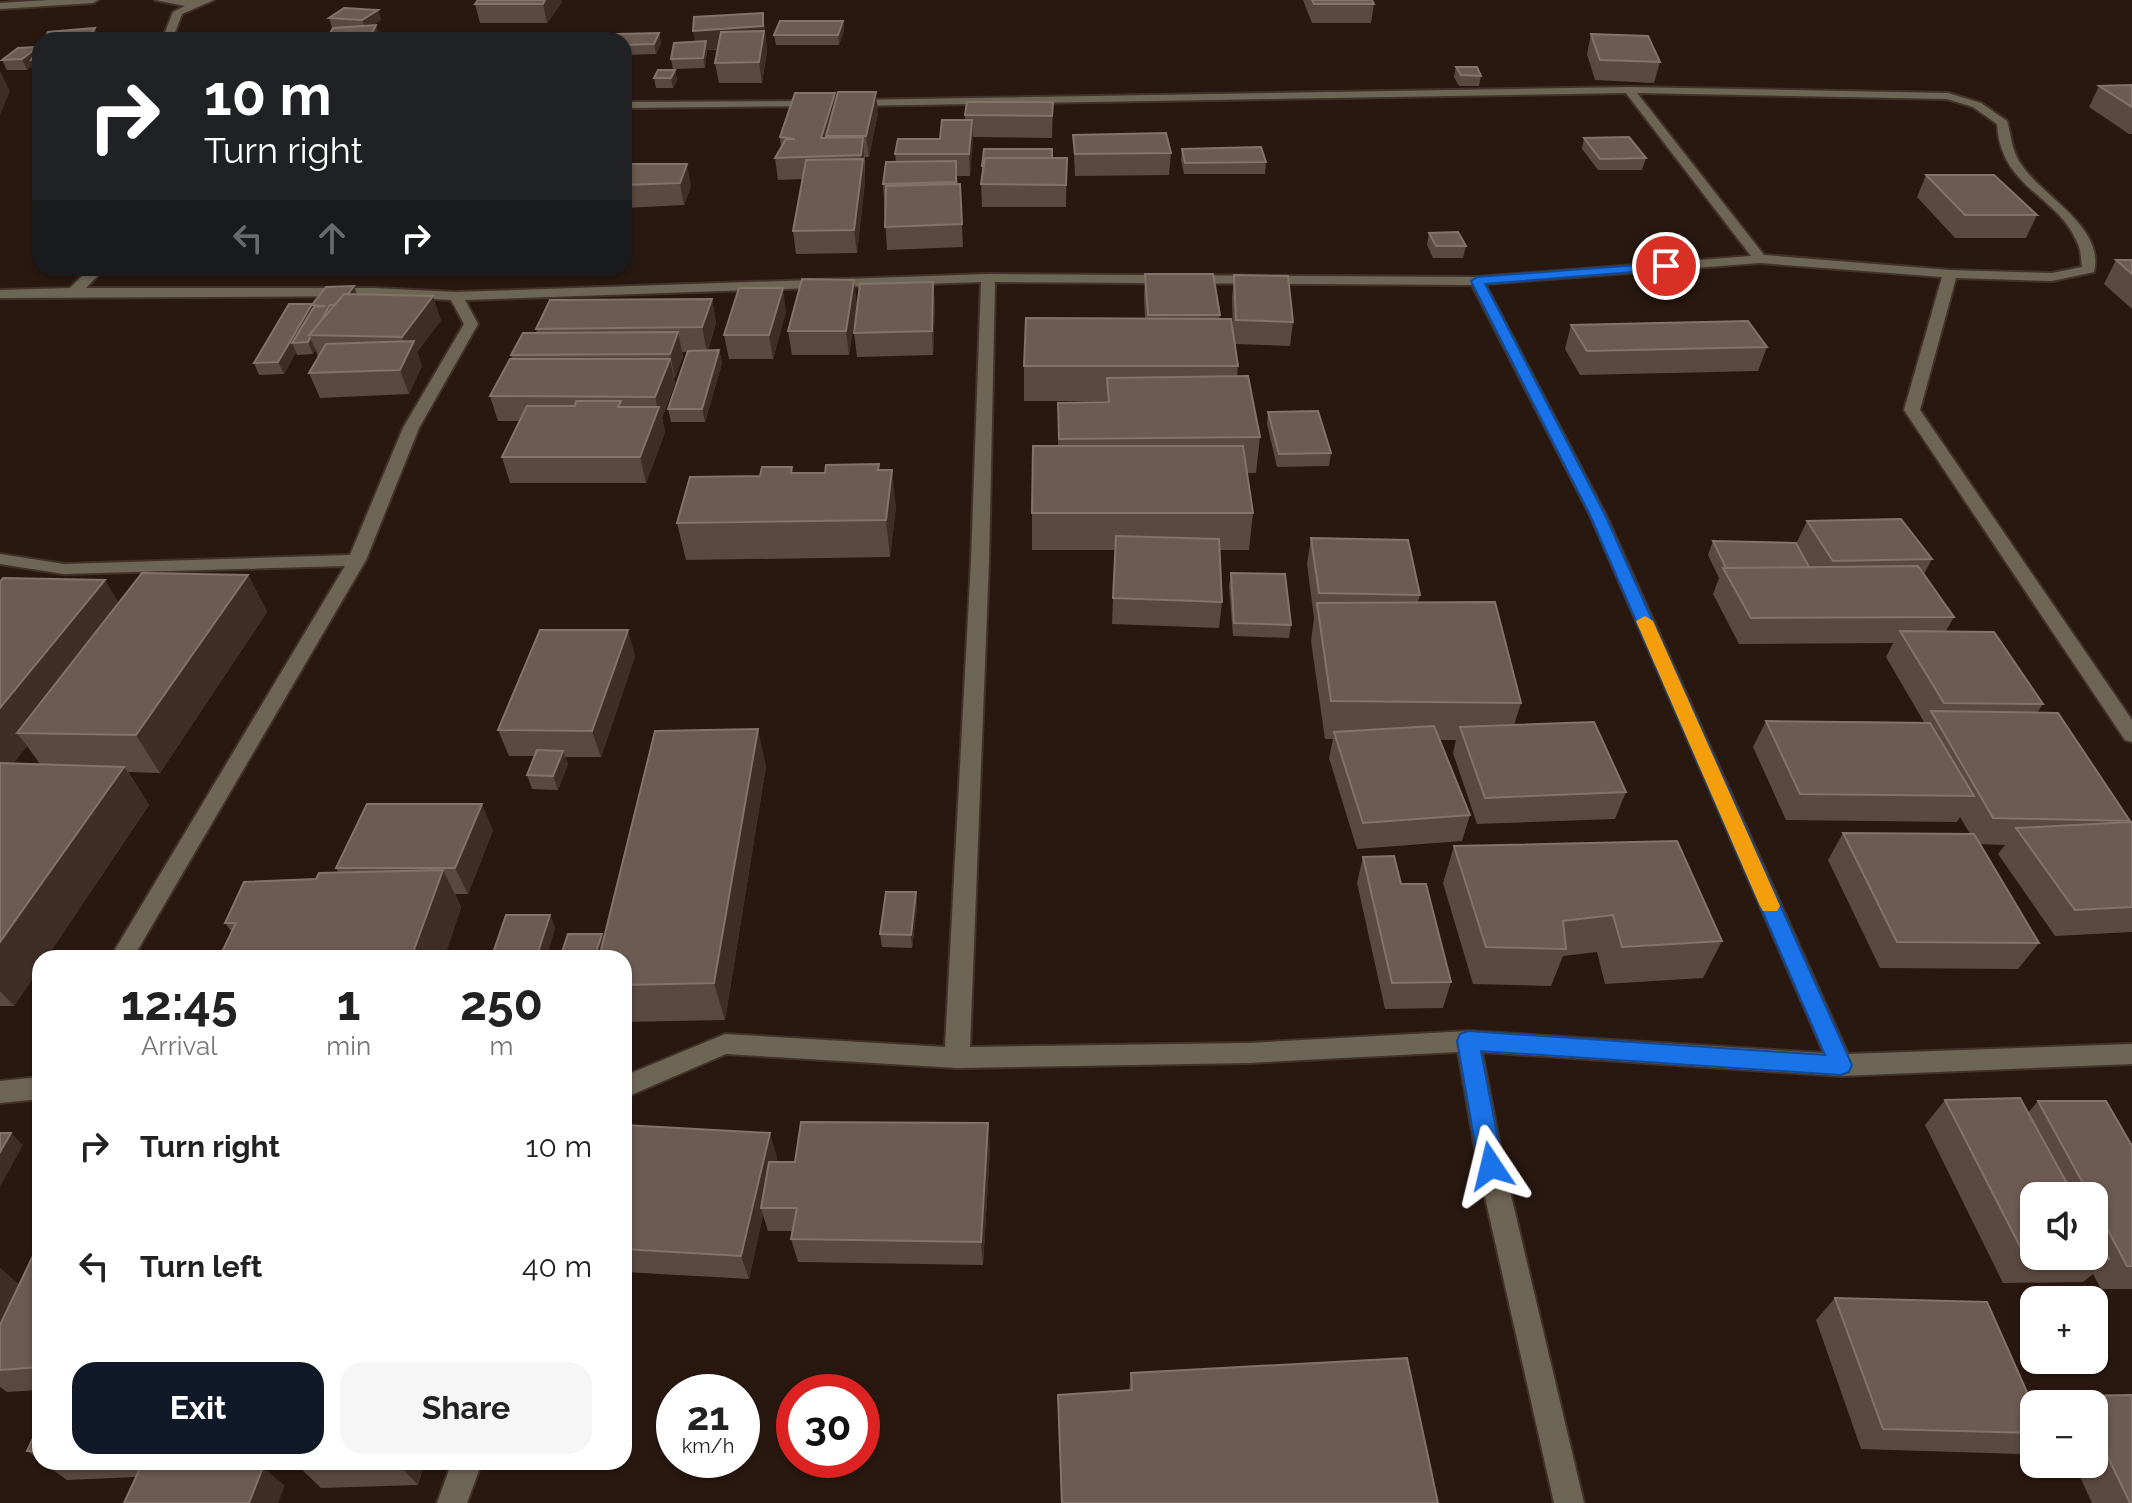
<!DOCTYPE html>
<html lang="en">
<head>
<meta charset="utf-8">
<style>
	:root { --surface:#fff; --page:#f6f6f6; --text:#222; --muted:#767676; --accent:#111827 }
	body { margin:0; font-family:Raleway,sans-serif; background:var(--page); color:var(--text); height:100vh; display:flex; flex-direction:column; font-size:30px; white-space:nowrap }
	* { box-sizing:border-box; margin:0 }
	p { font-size:26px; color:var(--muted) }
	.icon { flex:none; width:44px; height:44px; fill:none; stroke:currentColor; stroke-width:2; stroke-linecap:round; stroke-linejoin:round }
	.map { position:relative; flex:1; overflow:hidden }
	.sheet { position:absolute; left:32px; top:950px; width:600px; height:520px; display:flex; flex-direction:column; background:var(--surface); border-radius:24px; box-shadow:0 2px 6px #0004 }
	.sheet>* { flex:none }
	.hud { position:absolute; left:32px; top:32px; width:600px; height:244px; border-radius:24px; box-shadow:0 2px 6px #0004; background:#202124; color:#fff; overflow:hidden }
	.fabs { position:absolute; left:2020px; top:1182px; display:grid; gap:16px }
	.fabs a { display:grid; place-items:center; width:88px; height:88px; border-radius:16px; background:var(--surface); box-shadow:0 2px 6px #0004; font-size:40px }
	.speed { position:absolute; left:656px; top:1374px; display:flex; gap:16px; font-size:40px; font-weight:700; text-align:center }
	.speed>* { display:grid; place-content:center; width:104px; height:104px; border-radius:50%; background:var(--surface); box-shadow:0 2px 6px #0004; line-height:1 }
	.speed small { font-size:20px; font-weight:400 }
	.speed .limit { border:12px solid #d22; background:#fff; color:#111 }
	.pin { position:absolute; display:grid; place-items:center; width:68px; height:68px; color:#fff; margin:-34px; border:4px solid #fff; border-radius:50%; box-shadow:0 2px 8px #0007 }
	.me { position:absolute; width:88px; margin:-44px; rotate:350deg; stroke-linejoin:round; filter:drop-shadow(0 0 6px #0008) }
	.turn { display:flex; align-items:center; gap:28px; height:168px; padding:0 40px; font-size:36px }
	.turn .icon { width:104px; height:104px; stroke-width:2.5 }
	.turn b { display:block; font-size:56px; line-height:68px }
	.lanes { display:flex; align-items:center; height:76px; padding:0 40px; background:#0003; justify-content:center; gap:40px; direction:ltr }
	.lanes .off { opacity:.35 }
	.eta { display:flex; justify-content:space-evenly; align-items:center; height:136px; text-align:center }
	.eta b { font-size:48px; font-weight:700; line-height:56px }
	.primary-button { display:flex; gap:16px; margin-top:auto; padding:16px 40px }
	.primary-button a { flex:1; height:92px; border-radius:24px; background:var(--accent); color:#fff; font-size:32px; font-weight:700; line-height:92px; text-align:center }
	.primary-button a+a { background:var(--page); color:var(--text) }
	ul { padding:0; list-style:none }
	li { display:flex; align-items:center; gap:24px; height:120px; padding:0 40px }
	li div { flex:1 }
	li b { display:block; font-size:30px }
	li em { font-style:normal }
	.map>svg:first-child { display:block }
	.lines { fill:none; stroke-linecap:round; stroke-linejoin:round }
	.minor-casing { stroke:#42322a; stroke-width:4 }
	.minor { fill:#6e6655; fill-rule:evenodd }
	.wall { fill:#5a4940; fill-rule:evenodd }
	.shaded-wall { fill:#3f2e25 }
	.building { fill:#6c5b52; stroke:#83736a; stroke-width:2 }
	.route { fill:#1a73e8; stroke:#114b97; stroke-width:2 }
	.slow { fill:#f59e0b }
</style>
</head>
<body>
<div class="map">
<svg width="2132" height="1503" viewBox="0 0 2132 1503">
	<rect width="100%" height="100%" fill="#281810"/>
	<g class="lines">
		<defs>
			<path id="minor" d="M49,0H98L93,3L0,9V3Z
				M155,0H214L182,14L172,40H162L173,12L185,6Z
				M1629,87L1948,93L1981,103L2007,121C2012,137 2011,152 2023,167C2045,198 2105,228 2094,272L2052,281L1956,278L1920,410L2132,720V742L2125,740L1904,410L1942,277L1760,263L1485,284L1606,515L1848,1054L2132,1044V1064L1841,1076L1482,1052L1504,1166L1584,1503H1554L1478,1166L1458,1052L1248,1063L957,1068L726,1054L624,1098V1076L725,1034L945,1047L971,561L981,282L465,300L478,324L419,428L366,560L133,958H110L345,566L64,574L0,564V554L64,564L350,555L403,428L464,324L451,300L374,296L0,298V290L70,288L90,268H105L86,288H374L456,292L988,274L1477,277L1751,256L1626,93L852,106L847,103L852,100ZM1637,93L1947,99L1973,107L1997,124C2001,189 2057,194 2077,242C2081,249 2081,258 2082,267L2052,273L1950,270L1764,255ZM995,282L1472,285L1590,515L1824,1053L1468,1031L1248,1043L970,1047L989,561Z
				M820,101V105L816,106L624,108V102Z
				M40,1077V1099L0,1103V1081Z
				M452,1462H482L467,1503H437Z"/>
		</defs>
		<use href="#minor" class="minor-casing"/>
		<use href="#minor" class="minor"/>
	</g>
	<path class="wall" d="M1303,0H1372L1374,4L1371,23H1312Z
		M562,2L547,23H480L475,4Z
		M378,10L381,20L373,25L379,35L377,40H326L332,28L329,18Z
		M763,13L767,51L762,83H719L715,63L718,50H707L705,68L673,69L671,59L695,42Z
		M843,21L844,31L839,45H776L774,35Z
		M659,33L661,43L656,54L624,55V40Z
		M1591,34L1660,62L1654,83L1595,80L1587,54Z
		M38,48L33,65L27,70H7L2,60Z
		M1456,67L1481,76L1479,86H1459L1454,77Z
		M675,70L677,80L673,88H656L654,78Z
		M2132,85V134H2129L2089,107L2099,86Z
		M835,100L878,113L869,157H865V181L857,253L796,254L793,231L803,179L778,180L775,158L781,147L780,137Z
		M1053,102L1052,138L972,137L970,176H957L958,184H960L963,247L887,250L883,184L896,162L895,154L940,139L965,120V115Z
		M1073,135L1171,153L1169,175L1075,176Z
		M1584,138L1646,158L1642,170H1598L1582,149Z
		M1182,149L1266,162L1265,174H1184L1181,160Z
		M1052,158H1067L1066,207H982L981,184L982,166Z
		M624,164L691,186L684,205L624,208Z
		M1926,175L2037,215L2026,238H1955L1917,197Z
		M1429,233L1466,246L1463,258H1433L1427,245Z
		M2116,260H2132V309L2104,284Z
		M181,268H295L291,273H184Z
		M1145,274L1220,315L1219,319L1233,334L1232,298L1234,275L1293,322L1290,346L1235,344L1238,366L1237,377L1260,437L1256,473H1247L1253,513L1249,550H1220L1222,602L1219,628L1112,624L1115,550H1032V513L1058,446V403L1106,402V401H1024V366L1145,318L1144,298Z
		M933,282L935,306L933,355L857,357L854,333Z
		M354,286L357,294L441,320L417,352L422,366L409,394L320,398L309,373L318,357L316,350L313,354L297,355L296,352L284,374L259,375L254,363L312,305Z
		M712,299L716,323L708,350H719L722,363L705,422H671L668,409L687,352H682L683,356L674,379L675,383L662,418L665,432L646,483H510L502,457L519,421H498L490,396L512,359L511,355L537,333L536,329Z
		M857,303L849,355H792L788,331Z
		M786,311L773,359H729L724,335Z
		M1571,325L1767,347L1758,371L1580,375L1565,349Z
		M1268,412L1331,453L1329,466L1277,467L1267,424Z
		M880,470L896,506L890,557L686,560L677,523L793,473Z
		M1807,521L1932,559L1924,574L1954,617L1946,631L2043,704L2037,713L2130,821L2128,823L2132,822V932L2055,936L1998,854L2005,845L1980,844L2039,943L2018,969L1880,968L1828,860L1843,833L1970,834L1960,817L1957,822L1786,820L1753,747L1766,721L1924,722L1886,657L1893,643L1739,644L1713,594L1719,578L1708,555L1713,541L1796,544Z
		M1311,538L1420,595L1418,602L1521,703L1514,725L1626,792L1615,819L1477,824L1453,753L1456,740H1440L1470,815L1462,841L1357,849L1329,758L1333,739H1325L1311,641L1314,618L1307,564Z
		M1231,573L1291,625L1289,638L1233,636L1229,586Z
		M248,575L267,612L160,773L128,772L149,805L14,1006H0V582L119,603ZM27,746L40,764L13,763Z
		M635,656L601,757H565L568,764L558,790L532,789L527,775L535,756H509L498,730Z
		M766,766L725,1020L624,1022V958L603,939Z
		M493,830L468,894H455L461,907L444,958H219L232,932L225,923L338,872L336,868Z
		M1454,846L1722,941L1703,978L1605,984L1597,952L1563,956L1551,986L1473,984L1443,883Z
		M1363,857L1401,884L1451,982L1443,1008L1385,1009L1357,883Z
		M916,892L917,906L912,948L882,947L880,934Z
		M550,915L555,928L546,958H496L493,953Z
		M1945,1100L2028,1113L2038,1101L2132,1146V1289H2101L2093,1274L2083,1282L2003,1283L1925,1125ZM2034,1196H2094V1256Z
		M624,1125L777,1157L776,1162H795L990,1148L983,1265L798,1262L791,1239L793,1231H768L763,1215L749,1279L624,1272Z
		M40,1241V1390L7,1392L0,1387V1268L19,1285Z
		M1835,1298L2034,1408V1442L2019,1454L1861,1449L1816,1320Z
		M1131,1373L1438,1503H1061L1058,1395L1129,1390Z
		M2132,1395V1503H2092L2074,1464H2094V1404H2067L2078,1396Z
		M40,1423V1460L27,1451Z
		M42,1462H248L246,1466L285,1486L136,1477L67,1480Z
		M302,1462H425L418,1485L321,1488L300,1468Z"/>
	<path class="shaded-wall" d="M545,0H562V2L547,23L543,4Z
		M378,10L381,20L366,30L362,20Z
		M763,13L767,51L762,83L759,62L762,46L707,50L705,68L703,58L697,51L693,31Z
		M843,21L844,31L839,45L838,35Z
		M376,25L379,35L377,40H370Z
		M95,28L100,40H88Z
		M659,33L661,43L656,54L654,44Z
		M38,47L40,52V79L33,65L27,70L22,59Z
		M675,70L677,80L673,88L671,78Z
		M0,71L10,91L0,115Z
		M876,92L878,113L869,157L866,136Z
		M835,93L837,114L826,136L827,149L821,138Z
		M972,120L973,141L970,176L969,154Z
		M863,137L865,181L857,253L854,230L862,166L861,155Z
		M687,164L691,186L684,205L680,183Z
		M854,280L857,303L849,355L846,331Z
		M933,282L935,306L933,355L932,331Z
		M354,286L358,299L340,305Z
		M783,288L786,311L773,359L769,335Z
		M433,296L441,320L417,352L422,366L409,394L400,370L408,353L402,337Z
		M712,299L716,323L707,352L702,327Z
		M312,304L317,316L292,343L296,352L284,374L278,362Z
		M678,332L683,356L675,379L670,354Z
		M310,338L316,350L313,354L308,342Z
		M719,350L722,363L705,422L702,409Z
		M670,359L675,383L662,418L665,432L646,483L640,457L658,410L655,397Z
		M892,470L896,506L890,557L886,520Z
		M248,575L267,612L160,773L136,735Z
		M105,580L128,618L17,733L27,746L0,781V708Z
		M628,630L635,656L601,757L592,731Z
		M758,729L766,766L725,1020L714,983Z
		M563,751L568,764L558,790L553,776Z
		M124,767L149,805L46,958H40V967L14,1006L0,991V942Z
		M482,804L493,830L468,894L455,868Z
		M443,870L461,907L444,958H411Z
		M916,892L917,906L912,948L911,935Z
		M550,915L555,928L546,958H540L538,952Z
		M602,934L606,947L603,958H594Z
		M988,1123L990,1148L983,1265L981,1242Z
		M11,1133L23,1145L0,1187V1152Z
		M770,1133L777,1157L765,1208H761L763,1215L749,1279L741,1256Z
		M0,1268L36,1299L0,1369Z
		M229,1462H248L243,1474Z
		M401,1462H425L418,1485L400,1466Z
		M263,1467L285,1486L278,1503H249Z"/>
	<path class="building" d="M478,0H545L543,4H475Z
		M1312,0H1372L1374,4H1314Z
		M344,8L378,10L362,20L329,18Z
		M763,13V26L693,31L694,17Z
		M780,21H843L838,35H774Z
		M376,25L369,39L326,40L333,28Z
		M95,28L88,40H44L48,32Z
		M764,31L759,62L715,63L721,32Z
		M659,33L654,44L624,45V40H612L616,34Z
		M1591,34L1648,36L1660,62L1600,60Z
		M156,38L154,40H130Z
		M706,41L703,58L671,59L674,43Z
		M40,46V59L31,60Z
		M38,47L22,59L2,60L18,48Z
		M1456,67H1477L1481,76L1461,75Z
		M658,70H675L671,78H654Z
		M2132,85V107L2099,86Z
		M838,92H876L866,136H826Z
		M795,93H835L821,138L863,137L861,155L775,158L786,139H795L780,137Z
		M967,102H1053L1052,116L965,115Z
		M942,120H972L969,154H895L898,139H940Z
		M1166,133L1171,153L1075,154L1073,135Z
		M1629,137L1646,158L1600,159L1584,138Z
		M1261,147L1266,162L1185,163L1182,149Z
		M984,149H1052V158H985L984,166H982Z
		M985,158H1067L1066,185L981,184Z
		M863,159L854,230L793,231L806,160Z
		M956,161V182L883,184L886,162Z
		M624,164H687L680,183L624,185Z
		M1926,175H1994L2037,215H1965Z
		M960,184L962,224L885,227L886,186Z
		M1458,232L1466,246H1436L1429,233Z
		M2116,260H2132V274Z
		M1145,274H1213L1220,315H1148Z
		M1234,275L1288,276L1293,322L1236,320Z
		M802,279L854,280L846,331H788Z
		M933,282L932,331L854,333L860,284Z
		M354,286L348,294H344L335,305H330L319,324L309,335L310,338L308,342L292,343L314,307L325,306L312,305L326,287Z
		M739,288H783L769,335H724Z
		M344,294L433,296L402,337L309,335Z
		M712,299L702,327L536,329L550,300Z
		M289,304H312L278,362L254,363Z
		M1026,318L1231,319L1238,366H1024Z
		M1748,321L1767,347L1587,351L1571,325Z
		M678,332L670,354L511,355L523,333Z
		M414,341L400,370L309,373L326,344Z
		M719,350L702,409H668L688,351Z
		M510,359H670L655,397L490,396Z
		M1248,376L1260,437L1059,439L1058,403L1109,402L1107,378Z
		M576,401H621L618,407H659L640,457H502L527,406H575Z
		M1318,411L1331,453L1279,454L1268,412Z
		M1033,446H1243L1253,513H1032Z
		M879,464L878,470H892L886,520L677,523L690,477L760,476L762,467H792L791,473H825L826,465Z
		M1901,519L1932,559L1833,561L1807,521Z
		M1116,536L1219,539L1222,602L1113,598Z
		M1311,538L1408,540L1420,595L1319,593Z
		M1713,541L1796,543L1809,567L1726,568Z
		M1918,566L1954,617L1751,618L1723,568Z
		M142,573L248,575L136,735L17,733Z
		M1231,573L1285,574L1291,625L1234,623Z
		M3,578L105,580L0,708V582Z
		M1495,602L1521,703L1331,701L1317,603Z
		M540,630H628L592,731L498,730Z
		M1900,631L1994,632L2043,704L1944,703Z
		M1931,711L2058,713L2130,821L1993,818Z
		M1766,721L1930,723L1974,796L1800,794Z
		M1594,722L1626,792L1485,798L1460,727Z
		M1434,726L1470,815L1363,823L1334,732Z
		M758,729L714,983L624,985V958H599L655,731Z
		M537,750L563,751L553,776L527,775Z
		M0,763L124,767L0,942Z
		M367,804H482L455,868H336Z
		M2132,822V907L2075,910L2016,828Z
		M1843,833L1974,834L2039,943L1897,942Z
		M1677,841L1722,941L1622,947L1613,915L1563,921L1566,949L1486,947L1454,846Z
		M1394,856L1401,884H1426L1451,982L1392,983L1363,857Z
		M443,870L411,958H219L236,923H225L244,882L316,879L319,873Z
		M886,892H916L911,935L880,934Z
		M506,915H550L538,952L493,953Z
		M568,934H602L594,958H560Z
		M2020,1098L2074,1196H2034V1256H2094V1232L2109,1259L2027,1260L1945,1100Z
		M2038,1101H2106L2132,1146V1266H2127L2094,1204V1196H2090Z
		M801,1122L988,1123L981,1242L791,1239L797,1208H761L769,1162H795Z
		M624,1125L770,1133L741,1256L624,1249Z
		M0,1133H11L0,1152Z
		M40,1241V1367L0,1370V1325Z
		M1835,1298L1987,1302L2034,1408V1433L1883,1429Z
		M1407,1358L1438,1503H1062L1058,1395L1132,1390L1131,1373Z
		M2132,1395V1503H2130L2094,1428V1404H2082L2078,1396Z
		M40,1423V1451H27Z
		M302,1462H401L400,1466L300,1468Z
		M142,1464L263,1467L249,1503H124Z"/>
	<path class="route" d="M1666,263L1670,264V269L1485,284L1605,515L1852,1065L1849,1072L1841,1075L1481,1051L1503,1166L1499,1173L1491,1176L1483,1173L1479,1166L1457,1041L1460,1034L1468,1031L1825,1055L1590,515L1471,281L1477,277Z"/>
	<path class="slow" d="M1645,616L1653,621L1780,906L1777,911H1763L1760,906L1636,621Z"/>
</svg>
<div class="fabs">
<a><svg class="icon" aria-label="sound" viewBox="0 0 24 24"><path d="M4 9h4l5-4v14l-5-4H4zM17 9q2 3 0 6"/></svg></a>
<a>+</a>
<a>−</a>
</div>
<div class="speed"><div>21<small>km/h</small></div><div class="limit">30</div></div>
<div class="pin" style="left:1666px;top:266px;background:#d93025"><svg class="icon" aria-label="arrive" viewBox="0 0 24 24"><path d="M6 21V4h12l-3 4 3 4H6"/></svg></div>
<svg class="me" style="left:1491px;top:1166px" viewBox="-20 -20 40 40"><path d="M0-17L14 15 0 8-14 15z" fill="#1a73e8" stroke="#fff" stroke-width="4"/></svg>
<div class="hud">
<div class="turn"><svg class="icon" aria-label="right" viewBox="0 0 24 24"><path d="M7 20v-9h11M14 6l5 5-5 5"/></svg><div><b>10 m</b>Turn right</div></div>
<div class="lanes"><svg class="icon off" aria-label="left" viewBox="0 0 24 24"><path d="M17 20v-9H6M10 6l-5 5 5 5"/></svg><svg class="icon off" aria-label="ahead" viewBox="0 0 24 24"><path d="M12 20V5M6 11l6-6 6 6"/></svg><svg class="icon" aria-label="right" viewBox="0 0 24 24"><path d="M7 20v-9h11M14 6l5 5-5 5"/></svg></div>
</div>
<section class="sheet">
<div class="eta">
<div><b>12:45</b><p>Arrival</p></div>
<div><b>1</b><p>min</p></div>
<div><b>250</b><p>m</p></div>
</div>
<ul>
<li><svg class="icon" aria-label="right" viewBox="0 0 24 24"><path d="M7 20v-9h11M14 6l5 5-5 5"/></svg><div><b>Turn right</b></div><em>10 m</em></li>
<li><svg class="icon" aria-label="left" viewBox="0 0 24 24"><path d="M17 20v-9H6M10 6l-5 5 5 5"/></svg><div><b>Turn left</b></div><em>40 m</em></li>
</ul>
<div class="primary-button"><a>Exit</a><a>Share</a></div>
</section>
</div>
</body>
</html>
